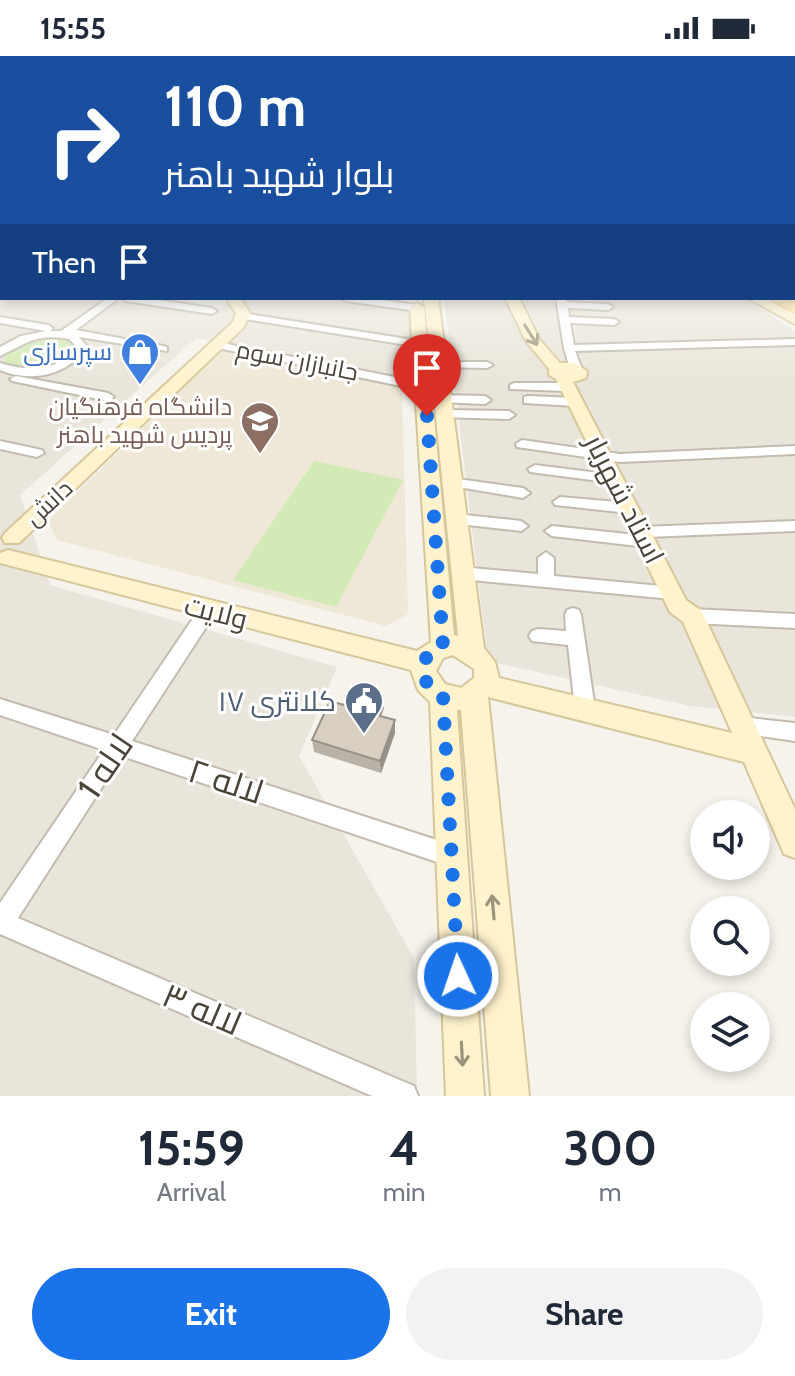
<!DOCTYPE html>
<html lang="en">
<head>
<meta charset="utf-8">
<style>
	:root { --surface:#fff; --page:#f2f2f3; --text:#1f2937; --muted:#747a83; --accent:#1a73e8 }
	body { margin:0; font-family:Cabin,Cairo,sans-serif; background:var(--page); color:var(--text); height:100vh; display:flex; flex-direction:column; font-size:30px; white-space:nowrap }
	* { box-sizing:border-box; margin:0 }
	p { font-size:26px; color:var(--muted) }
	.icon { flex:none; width:44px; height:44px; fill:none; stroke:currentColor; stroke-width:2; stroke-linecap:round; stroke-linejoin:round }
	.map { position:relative; height:1040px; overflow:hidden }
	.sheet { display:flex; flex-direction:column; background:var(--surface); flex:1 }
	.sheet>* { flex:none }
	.guide { position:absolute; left:0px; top:0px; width:796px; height:244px; box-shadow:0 4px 12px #0003; background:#1a4fa0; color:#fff; overflow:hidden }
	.buttons { position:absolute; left:690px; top:744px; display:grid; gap:16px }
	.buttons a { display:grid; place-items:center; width:80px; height:80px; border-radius:50%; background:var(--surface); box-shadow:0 4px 12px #0003; font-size:40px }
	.pin { position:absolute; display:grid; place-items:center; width:68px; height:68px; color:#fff; margin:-82px -34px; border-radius:50% 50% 50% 0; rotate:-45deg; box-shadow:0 0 8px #0007 }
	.pin .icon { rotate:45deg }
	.me { position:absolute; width:88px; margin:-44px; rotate:357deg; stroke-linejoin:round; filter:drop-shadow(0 0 6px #0008) }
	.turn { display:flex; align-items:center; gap:28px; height:168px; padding:0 32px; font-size:36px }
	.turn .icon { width:104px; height:104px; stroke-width:2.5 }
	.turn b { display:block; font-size:56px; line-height:68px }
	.then { display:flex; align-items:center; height:76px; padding:0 32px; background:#0003; gap:16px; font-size:30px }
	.eta { display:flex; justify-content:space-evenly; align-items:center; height:136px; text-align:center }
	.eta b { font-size:48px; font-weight:800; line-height:56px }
	.cta { display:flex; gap:16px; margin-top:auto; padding:16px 32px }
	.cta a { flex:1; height:92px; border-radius:48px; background:var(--accent); color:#fff; font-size:32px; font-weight:800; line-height:92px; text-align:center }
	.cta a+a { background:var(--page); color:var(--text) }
	.status { display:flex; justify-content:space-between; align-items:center; height:56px; padding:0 40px; background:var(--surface); direction:ltr }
	.status svg { height:22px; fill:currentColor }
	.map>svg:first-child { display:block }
	.residential { fill:#eae5da }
	.education { fill:#efe8d6 }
	.green { fill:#d2eab5 }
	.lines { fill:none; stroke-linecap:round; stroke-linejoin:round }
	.street-casing { stroke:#c2bbae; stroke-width:4 }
	.secondary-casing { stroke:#d6c79b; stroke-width:4 }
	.primary-casing { stroke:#e6c16a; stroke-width:4 }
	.street { fill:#fff; fill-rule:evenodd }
	.secondary { fill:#fff3cd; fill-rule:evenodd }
	.primary { fill:#ffe39c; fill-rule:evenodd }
	.wall { fill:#bab2a6 }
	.shaded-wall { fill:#979187 }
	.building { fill:#d8cfc1; stroke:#979187; stroke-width:2 }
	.oneway { stroke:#9c937c }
	.route { stroke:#1a73e8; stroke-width:14; stroke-dasharray:0 25.2 }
	.labels { text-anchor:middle; stroke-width:6; stroke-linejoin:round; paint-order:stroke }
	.far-shop-label { font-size:24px; fill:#366cbe; stroke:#fff; text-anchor:end }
	.far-street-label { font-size:24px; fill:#4b4439; stroke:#fff }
	.far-education-label { font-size:24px; fill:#785e54; stroke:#fff; text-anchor:end }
	.street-label { font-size:28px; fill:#4b4439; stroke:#fff }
	.service-label { font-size:28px; fill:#4e5e75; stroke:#fff; text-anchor:end }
	.near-street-label { font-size:34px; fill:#4b4439; stroke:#fff }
</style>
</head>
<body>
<div class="status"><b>15:55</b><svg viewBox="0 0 49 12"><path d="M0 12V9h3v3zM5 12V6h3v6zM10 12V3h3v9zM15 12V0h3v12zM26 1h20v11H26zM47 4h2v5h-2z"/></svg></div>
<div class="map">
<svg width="795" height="1040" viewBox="0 0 795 1040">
	<rect width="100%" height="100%" fill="#f6f3ec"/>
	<path class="residential" d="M0,194L2,242H101L215,260L231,242H323L412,256L416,327L196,282L20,439L50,529L337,611L299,700L414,902L417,1040H0Z
		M444,242H746L795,276V661L690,650L488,605Z"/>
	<path class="education" d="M224,293L397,329L402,333L408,558L386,570L57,484L48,465Z"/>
	<path class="green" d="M51,280L74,286L73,296C54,310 28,320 5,308L4,297L19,287Z
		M314,405L403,424L336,551L233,524Z"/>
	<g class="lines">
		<defs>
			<path id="street" d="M108,242H119L76,274L163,290L167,291V295L79,281L86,289C71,320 30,327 0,314V307C26,315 60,318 75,289L69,283C36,277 26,288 0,300V291L21,280L46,275L0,267V261L48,269L53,272L50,275H61Z
				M121,242H145L212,252L217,255L212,258L126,245Z
				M341,242H367L417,249L422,252L417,255L346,245Z
				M556,242H566L567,246L608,248L613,251L608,254L568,252L569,261L614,263L619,266L614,269L570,267L574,289L795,283V289L575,295L582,313L576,316L570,313L564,292Z
				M242,257L420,285L425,288L420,291L238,262L237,260Z
				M217,286L425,327L431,331L425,335L213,291V287Z
				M438,306H487L493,309L487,312L434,311L432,309Z
				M16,320L108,337L114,341L108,345L12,325L10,323Z
				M514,327H568L574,331L568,335L510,333V329Z
				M442,339L485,340L491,344L485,348L438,346L436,343Z
				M528,340L575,342L581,346L575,350L524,347V341Z
				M444,354L509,355L515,359L509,363L440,361V355Z
				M522,384L620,398L795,390V398L620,406L517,391L516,388Z
				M0,385L42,394L44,397L37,401L0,393Z
				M535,409L615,419L622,423L615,427L530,416L528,413Z
				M451,422L523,432L530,437L523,442L446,429L444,426L446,423Z
				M560,441L629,447L636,452L629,457L555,449L553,446Z
				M455,458L521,465L528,470L521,475L450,467L448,463L450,459Z
				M795,465V475L647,481L654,486L646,491L552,480L545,475L552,470L636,479L634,476L636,472L641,471Z
				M546,496L554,502V520L672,531L678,533L680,537L678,541L672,543L461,523L453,517L461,511L538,518V502Z
				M208,547L214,549L216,554L214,559L132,685L452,789L460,792L463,800L460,808L452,811L122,700L18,862L414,1030L418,1040H372L0,878V847L104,694L0,659V643L114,679L202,549Z
				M573,552L579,554L581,559L595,653L592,659L585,661L578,659L575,653L568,589L532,585L529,580L532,575L538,573L566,575L565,559L567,554Z
				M692,553L795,558V572L692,567L686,565L684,560L686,555Z
				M740,661L795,667V685L733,676L730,670L733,664Z"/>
			<path id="secondary" d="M0,212L2,213L0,224Z
				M794,231H795V240H794Z
				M226,242H240L250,257L244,271L19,487H5L2,482L5,477L233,266L236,257Z
				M424,242H438L484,592L495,606L499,622L732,677L683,566L670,556L556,323L549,319V313L526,285L505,242H519L539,283L560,307H574L587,315L586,322L573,326L686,544L700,554L704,560L795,753V802L784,798L744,706L488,641L529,1040H491L461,654H457L484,1040H446L430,646L418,634L411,614L0,507V497L8,494L417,595L431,586L410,251L417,247L424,251L454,579L458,580ZM453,599L474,613V622L461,632L445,628L436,615L443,602Z
				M748,242H765L795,258V268Z"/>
			<path id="primary" d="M769,242H786L795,248V258Z"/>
		</defs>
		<use href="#street" class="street-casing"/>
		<use href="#secondary" class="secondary-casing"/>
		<use href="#primary" class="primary-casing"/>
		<use href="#street" class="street"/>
		<use href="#secondary" class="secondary"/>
		<use href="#primary" class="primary"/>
	</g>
	<path class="wall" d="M383,661L395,664V677L381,717L314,696L312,684Z"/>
	<path class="shaded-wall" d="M395,664V677L381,717L380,705Z"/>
	<path class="building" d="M348,642L383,652L380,660L395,664L380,705L312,684L330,645L344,649Z"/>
	<defs><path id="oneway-shaft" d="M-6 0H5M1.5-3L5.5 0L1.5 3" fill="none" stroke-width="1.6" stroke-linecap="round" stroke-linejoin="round" transform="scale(2)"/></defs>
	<g class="oneway">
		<use href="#oneway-shaft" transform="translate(531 279) rotate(58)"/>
		<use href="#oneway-shaft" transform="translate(493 851) rotate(-95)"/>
		<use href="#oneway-shaft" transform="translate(462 998) rotate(87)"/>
	</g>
	<linearGradient id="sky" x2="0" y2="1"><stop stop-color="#8fc1ec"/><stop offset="0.55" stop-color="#fbfaf6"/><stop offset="1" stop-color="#fbfaf6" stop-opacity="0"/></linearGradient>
	<rect width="795" height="327" fill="url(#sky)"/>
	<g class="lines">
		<path class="route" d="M427,360L443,590L427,599L422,615L428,630L443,640L458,920"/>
	</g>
	<defs>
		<symbol id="shop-pin" viewBox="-11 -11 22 30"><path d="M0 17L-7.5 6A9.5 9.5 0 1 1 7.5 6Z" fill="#3f7fe0" stroke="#fff"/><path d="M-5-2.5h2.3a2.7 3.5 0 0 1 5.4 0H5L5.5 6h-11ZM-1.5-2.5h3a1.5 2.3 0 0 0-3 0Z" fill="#fff"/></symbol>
		<symbol id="university-pin" viewBox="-11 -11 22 30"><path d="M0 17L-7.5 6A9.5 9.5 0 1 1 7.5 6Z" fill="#8d6e63" stroke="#fff"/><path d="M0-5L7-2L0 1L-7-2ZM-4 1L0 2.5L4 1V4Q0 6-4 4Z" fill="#fff"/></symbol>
		<symbol id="civic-pin" viewBox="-11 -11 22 30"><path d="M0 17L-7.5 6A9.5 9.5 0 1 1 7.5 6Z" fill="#5c6f8a" stroke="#fff"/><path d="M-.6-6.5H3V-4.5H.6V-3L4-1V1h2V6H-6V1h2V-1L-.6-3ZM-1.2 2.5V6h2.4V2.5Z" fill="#fff"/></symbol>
	</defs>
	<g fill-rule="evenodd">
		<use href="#shop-pin" x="118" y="274" width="44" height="60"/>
		<use href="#university-pin" x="238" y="343" width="44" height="60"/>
		<use href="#civic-pin" x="342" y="623" width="44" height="60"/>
	</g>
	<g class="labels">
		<g class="far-shop-label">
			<text x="112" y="304">سپرسازی</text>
		</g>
		<g class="far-street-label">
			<text transform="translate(297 305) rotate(11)" y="8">جانبازان سوم</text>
			<text transform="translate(49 447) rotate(-43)" y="8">دانش</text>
		</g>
		<g class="far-education-label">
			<text x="232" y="359">دانشگاه فرهنگیان<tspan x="232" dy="28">پردیس شهید باهنر</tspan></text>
		</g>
		<g class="street-label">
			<text transform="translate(625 443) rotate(63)" y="10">استاد شهریار</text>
			<text transform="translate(216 556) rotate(14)" y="10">ولایت</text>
		</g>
		<g class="service-label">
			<text x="336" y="655">کلانتری ۱۷</text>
		</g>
		<g class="near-street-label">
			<text transform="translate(105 710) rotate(-56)" y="12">لاله 1</text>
			<text transform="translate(226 725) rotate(18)" y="12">لاله ۲</text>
			<text transform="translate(202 953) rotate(23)" y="12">لاله ۳</text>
		</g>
	</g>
</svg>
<div class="buttons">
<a><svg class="icon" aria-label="sound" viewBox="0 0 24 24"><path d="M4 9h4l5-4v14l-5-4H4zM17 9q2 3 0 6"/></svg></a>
<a><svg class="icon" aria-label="search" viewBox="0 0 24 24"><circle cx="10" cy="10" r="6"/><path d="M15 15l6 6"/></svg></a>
<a><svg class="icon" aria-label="layers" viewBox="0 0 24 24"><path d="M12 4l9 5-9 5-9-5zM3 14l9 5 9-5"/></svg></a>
</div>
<div class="pin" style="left:427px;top:360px;background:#d93025"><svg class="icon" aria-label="arrive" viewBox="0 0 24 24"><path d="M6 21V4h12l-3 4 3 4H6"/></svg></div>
<svg class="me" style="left:458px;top:920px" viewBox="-20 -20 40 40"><circle r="17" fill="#1a73e8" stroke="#fff" stroke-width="3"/><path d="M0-11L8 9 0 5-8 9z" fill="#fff"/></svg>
<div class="guide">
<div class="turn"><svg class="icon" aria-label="right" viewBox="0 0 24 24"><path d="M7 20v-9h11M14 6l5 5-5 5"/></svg><div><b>110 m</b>بلوار شهید باهنر</div></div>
<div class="then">Then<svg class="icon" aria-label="arrive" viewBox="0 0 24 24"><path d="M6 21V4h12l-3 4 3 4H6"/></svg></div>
</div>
</div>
<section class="sheet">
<div class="eta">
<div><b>15:59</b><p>Arrival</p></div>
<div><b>4</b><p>min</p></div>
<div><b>300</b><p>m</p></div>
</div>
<div class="cta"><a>Exit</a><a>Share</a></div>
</section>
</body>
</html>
